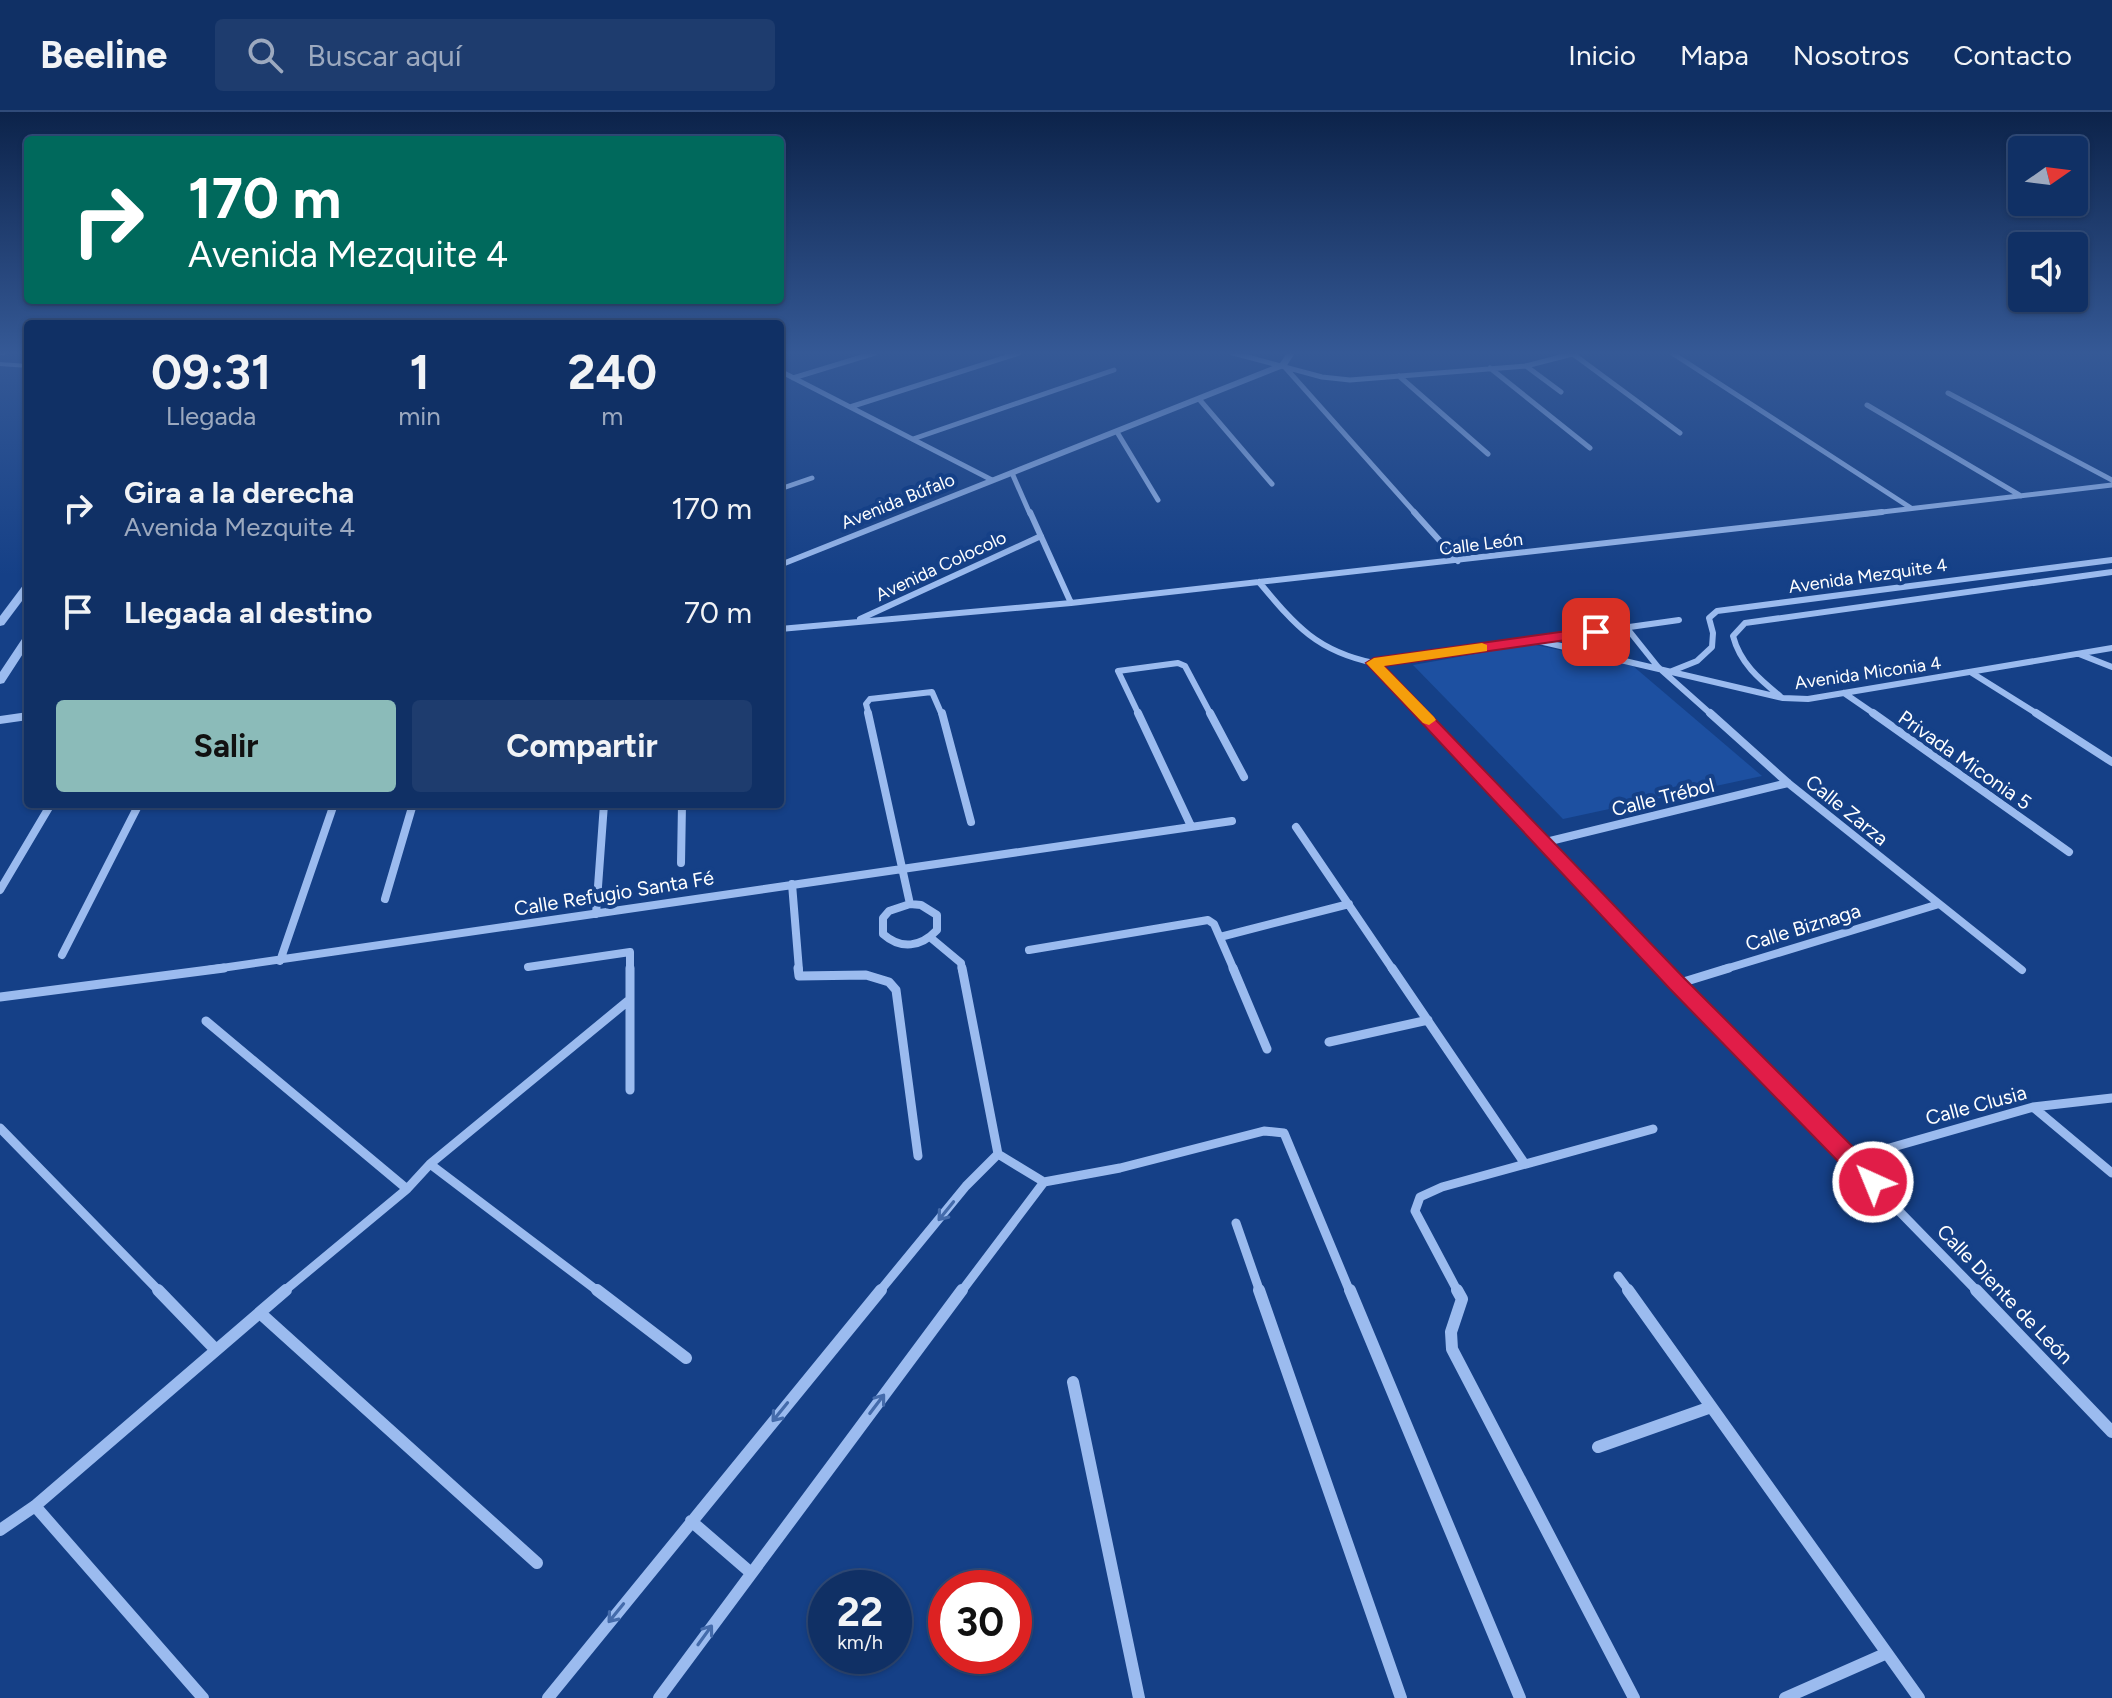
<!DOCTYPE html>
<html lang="es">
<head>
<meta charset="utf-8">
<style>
	:root { --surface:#103065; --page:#1e3c6e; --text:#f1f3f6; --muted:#9ca9bf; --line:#304b79; --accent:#8bbbb9 }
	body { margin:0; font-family:Figtree,sans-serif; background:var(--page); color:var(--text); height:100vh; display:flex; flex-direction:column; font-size:30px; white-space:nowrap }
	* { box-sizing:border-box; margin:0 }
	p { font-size:26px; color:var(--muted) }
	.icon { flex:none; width:44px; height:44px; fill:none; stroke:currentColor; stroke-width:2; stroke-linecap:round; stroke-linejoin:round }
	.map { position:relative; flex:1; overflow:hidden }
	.side { position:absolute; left:24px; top:208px; width:760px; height:488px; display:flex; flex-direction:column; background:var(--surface); border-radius:8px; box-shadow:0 2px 6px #0004,0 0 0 2px var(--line) }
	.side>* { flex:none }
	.guide { position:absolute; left:24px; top:24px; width:760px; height:168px; border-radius:8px; box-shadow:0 2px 6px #0004,0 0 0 2px var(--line); background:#00695c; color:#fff; overflow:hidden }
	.needle { width:52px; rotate:76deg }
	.fabs { position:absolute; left:2008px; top:24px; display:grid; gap:16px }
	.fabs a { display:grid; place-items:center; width:80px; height:80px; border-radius:8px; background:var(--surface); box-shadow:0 2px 6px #0004,0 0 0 2px var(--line); font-size:40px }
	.speed { position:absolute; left:808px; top:1458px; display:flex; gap:16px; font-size:40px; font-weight:700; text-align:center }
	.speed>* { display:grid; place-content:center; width:104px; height:104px; border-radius:50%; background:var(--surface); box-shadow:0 2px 6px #0004,0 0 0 2px var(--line); line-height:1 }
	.speed small { font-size:20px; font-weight:400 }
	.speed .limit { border:12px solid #d22; background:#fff; color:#111 }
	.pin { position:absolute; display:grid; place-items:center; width:68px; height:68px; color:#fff; margin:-34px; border-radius:16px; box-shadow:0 4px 12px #0006 }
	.me { position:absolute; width:88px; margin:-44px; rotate:316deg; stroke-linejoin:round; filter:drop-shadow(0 0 6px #0008) }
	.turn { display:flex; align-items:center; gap:28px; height:168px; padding:0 32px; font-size:36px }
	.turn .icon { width:104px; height:104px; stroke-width:2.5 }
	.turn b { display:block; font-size:56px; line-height:68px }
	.eta { display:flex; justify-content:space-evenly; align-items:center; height:136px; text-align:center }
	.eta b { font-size:48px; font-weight:700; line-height:56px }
	.cta { display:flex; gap:16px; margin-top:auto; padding:16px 32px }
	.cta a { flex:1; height:92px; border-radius:8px; background:var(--accent); color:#111; font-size:32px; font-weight:700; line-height:92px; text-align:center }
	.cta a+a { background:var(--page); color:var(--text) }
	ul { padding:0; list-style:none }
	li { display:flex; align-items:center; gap:24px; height:104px; padding:0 32px }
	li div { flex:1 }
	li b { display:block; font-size:30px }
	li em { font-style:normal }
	header { display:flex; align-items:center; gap:48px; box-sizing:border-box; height:112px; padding:0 40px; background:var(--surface); border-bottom:2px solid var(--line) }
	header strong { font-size:38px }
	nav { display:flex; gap:44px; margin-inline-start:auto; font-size:28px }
	.search { width:560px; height:72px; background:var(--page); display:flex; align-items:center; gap:20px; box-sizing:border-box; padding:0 28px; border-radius:8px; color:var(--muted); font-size:30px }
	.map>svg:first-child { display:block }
	.green { fill:#1d50a1 }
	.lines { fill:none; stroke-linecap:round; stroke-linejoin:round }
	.minor-far4 { stroke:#9bbbef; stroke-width:5 }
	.minor-far3 { stroke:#9bbbef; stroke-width:6 }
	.minor-far2 { stroke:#9bbbef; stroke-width:8 }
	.minor-far1 { stroke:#9bbbef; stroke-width:9 }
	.minor { stroke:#9bbbef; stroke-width:12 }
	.tertiary { fill:#9bbbef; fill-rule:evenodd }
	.oneway { stroke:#446bab }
	.route { fill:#e11d48; stroke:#92132f; stroke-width:2 }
	.slow { fill:#f59e0b }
	.labels { text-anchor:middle; stroke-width:8; stroke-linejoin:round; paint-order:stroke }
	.far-street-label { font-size:18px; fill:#fff; stroke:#154087 }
	.street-label { font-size:20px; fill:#fff; stroke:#154087 }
</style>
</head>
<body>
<header>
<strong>Beeline</strong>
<div class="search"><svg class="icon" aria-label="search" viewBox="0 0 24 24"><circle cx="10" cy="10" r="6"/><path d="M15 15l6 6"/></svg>Buscar aquí</div>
<nav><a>Inicio</a><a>Mapa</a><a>Nosotros</a><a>Contacto</a></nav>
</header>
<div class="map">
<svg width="2112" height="1586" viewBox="0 0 2112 1586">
	<rect width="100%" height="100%" fill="#154087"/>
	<path class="green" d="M1531,532L1633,554L1762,664L1563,707L1413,553Z"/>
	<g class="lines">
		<path class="minor-far4" d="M1233,241L1322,265L1350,268L1526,254L1576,241
			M1672,241L1911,396
			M1573,242L1680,321
			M1283,253L1416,402
			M1526,254L1561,280
			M1490,256L1590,336
			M780,259L992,368
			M1399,264L1488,342
			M793,266L875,241
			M1948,281L2112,368
			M1199,287L1272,372
			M1867,293L2021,384
			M850,295L1019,241
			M1117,320L1158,388
			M913,327L1114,258
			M1012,361L1030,402
			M780,377L812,366
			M1865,402L2112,373"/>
		<path class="minor-far3" d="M1030,400L1071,491
			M1414,400L1458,449
			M1259,470C1295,513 1316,539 1374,551L1679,508
			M860,507L1041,424
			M1626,515L1658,555L1712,603
			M780,517L1071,491L1882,400
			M1535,528L1783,586L1808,587L2112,536
			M2079,542L2112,555
			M1374,551L1423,603
			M1672,559L1697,549L1712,535L1713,521L1709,506L1717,499L2112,448
			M1972,561L2039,603
			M1844,581L1876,603
			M1780,584C1759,567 1740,551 1733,524L1745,511L2112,460
			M869,603L866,592L870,587L932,580L942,603
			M1139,603L1118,559L1178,551L1185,554L1211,603"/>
		<path class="minor-far2" d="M868,601L910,792
			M942,601L971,710
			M1138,601L1191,714
			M1210,601L1244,665
			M1422,601L1664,858
			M1710,601L1788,671L2022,858
			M1873,601L2069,740
			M2036,601L2112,650
			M1296,715L1393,858
			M1546,730L1788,671
			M681,751L682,692
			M792,772L799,858
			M0,778L51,692
			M385,787L413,692
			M910,792L921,793L937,803V818C921,835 901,838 883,822V806L889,799Z
			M596,802L604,692
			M1220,825L1349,792
			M931,826L961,851L962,858
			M1029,838L1208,808L1214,812L1234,858
			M62,843L139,692
			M280,849L334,692
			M528,855L630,840V858
			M208,858L1232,709
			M1722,858L1939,792"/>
		<path class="minor-far1" d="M630,856V978
			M798,856L799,864L866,863L889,870L896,878L918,1044
			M962,856L998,1042L1044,1070
			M1233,856L1267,937
			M1392,856L1525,1052
			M1662,856L1978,1180
			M1677,872L1729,856
			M0,885L224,856
			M206,909L407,1077
			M1329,930L1428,908
			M2033,995L2112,1061
			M0,1016L160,1180
			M1851,1047L2033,995L2112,986
			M430,1052L599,1180
			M1236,1111L1260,1180
			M1618,1164L1630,1180
			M283,1180L407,1077L430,1052L628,889
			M879,1180L966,1074L998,1042
			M961,1180L1044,1070L1120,1056L1264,1019L1284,1021L1350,1180
			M1458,1180L1415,1099L1420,1085L1442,1075L1653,1017"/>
		<path class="minor" d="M158,1178L215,1237
			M597,1178L686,1246
			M1259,1178L1401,1586
			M1350,1178L1520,1586
			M1457,1178L1462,1187L1451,1220L1452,1237L1634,1586
			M1628,1178L1919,1586
			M1976,1178L2112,1320
			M260,1201L537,1451
			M1073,1270L1139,1586
			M1598,1335L1711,1295
			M35,1394L203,1586
			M691,1409L750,1460
			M0,1418L35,1394L286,1178
			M548,1586L881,1178
			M659,1586L962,1178
			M1785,1586L1887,1541"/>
		<path class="tertiary" d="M0,241H13L0,243Z
			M1287,241H1295L1286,255L780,456V450L1280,251Z
			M0,250L28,252V256L0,254Z
			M28,471V481L4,513L0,514V504L24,472Z
			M28,523V534L4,571L0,572V560L24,524Z
			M28,600V608L0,612V604Z"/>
	</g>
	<defs><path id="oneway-shaft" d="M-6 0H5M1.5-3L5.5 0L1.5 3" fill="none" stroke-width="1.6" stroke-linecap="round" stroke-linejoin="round" transform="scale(2)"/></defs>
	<g class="oneway">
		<use href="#oneway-shaft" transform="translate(946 1099) rotate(129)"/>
		<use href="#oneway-shaft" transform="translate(877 1292) rotate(-53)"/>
		<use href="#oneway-shaft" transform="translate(780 1300) rotate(129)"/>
		<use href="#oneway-shaft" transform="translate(616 1501) rotate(129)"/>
		<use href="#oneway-shaft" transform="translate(705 1523) rotate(-54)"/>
	</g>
	<linearGradient id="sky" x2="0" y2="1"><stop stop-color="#0c234a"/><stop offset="0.52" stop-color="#355996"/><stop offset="1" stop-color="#355996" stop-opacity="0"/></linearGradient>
	<rect width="2112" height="463" fill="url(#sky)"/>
	<path class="route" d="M1596,515L1603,520L1601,523L1384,554L1684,866L1881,1063L1884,1070L1881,1077L1873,1080L1865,1077L1670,877L1366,551L1374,546Z"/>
	<path class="slow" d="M1482,531L1487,533V539L1384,554L1434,605L1436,608L1429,613L1423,611L1366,551L1374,546Z"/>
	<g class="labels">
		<g class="far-street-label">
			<text transform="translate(898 389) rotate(-22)" y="6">Avenida Búfalo</text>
			<text transform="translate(1481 432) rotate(-7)" y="6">Calle León</text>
			<text transform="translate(941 454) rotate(-25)" y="6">Avenida Colocolo</text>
			<text transform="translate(1868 464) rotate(-8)" y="6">Avenida Mezquite 4</text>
			<text transform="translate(1868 561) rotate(-8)" y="6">Avenida Miconia 4</text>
		</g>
		<g class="street-label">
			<text transform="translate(1965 648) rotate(35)" y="7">Privada Miconia 5</text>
			<text transform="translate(1663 685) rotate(-14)" y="7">Calle Trébol</text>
			<text transform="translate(1847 698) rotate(39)" y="7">Calle Zarza</text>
			<text transform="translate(614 781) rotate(-9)" y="7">Calle Refugio Santa Fé</text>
			<text transform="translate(1803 815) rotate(-17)" y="7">Calle Biznaga</text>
			<text transform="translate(1976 993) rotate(-15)" y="7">Calle Clusia</text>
			<text transform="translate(2005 1182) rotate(46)" y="7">Calle Diente de León</text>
		</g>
	</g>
</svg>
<div class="fabs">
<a><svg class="needle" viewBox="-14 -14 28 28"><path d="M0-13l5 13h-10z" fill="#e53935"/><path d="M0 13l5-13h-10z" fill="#9ca9bf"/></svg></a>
<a><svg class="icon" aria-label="sound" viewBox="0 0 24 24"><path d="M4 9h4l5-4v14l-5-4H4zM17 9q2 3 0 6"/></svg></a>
</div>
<div class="speed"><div>22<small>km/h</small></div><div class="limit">30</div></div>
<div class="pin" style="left:1596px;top:520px;background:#d93025"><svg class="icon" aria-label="arrive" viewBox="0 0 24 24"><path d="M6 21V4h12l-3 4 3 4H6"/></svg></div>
<svg class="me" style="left:1873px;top:1070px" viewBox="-20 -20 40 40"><circle r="17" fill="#e11d48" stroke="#fff" stroke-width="3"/><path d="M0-11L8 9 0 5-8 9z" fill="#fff"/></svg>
<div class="guide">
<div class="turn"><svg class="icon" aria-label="right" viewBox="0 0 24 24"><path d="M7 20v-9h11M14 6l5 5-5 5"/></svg><div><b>170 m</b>Avenida Mezquite 4</div></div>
</div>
<section class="side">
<div class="eta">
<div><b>09:31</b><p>Llegada</p></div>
<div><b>1</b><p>min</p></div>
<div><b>240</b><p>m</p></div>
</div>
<ul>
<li><svg class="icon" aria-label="right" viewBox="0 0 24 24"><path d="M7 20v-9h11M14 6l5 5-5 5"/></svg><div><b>Gira a la derecha</b><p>Avenida Mezquite 4</p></div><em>170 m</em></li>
<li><svg class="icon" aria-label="arrive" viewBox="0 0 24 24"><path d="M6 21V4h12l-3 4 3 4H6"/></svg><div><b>Llegada al destino</b></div><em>70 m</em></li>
</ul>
<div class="cta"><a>Salir</a><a>Compartir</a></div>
</section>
</div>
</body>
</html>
